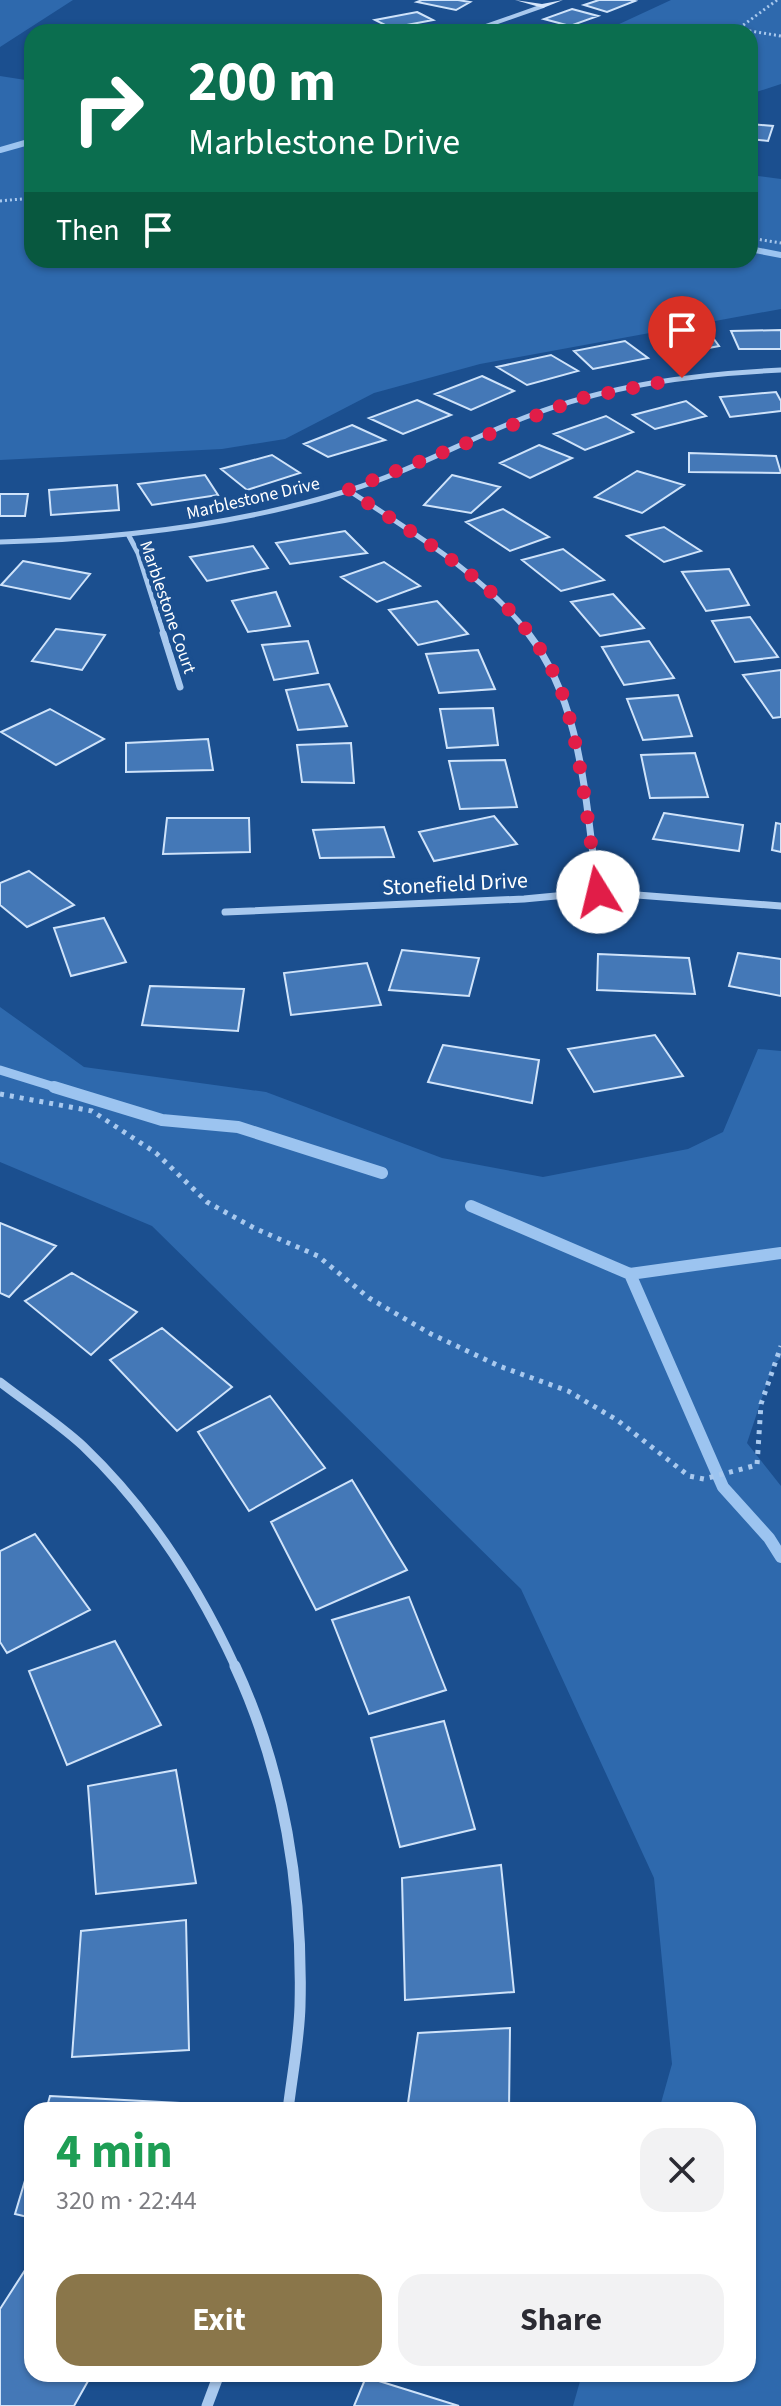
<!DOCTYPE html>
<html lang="en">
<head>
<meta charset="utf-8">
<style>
	:root { --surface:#fff; --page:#f2f2f3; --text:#2b2b33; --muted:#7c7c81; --accent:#8a764a }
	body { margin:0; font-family:"Source Sans 3",sans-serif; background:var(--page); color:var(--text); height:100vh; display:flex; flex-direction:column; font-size:30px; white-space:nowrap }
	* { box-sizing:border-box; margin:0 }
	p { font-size:26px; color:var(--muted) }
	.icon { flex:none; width:44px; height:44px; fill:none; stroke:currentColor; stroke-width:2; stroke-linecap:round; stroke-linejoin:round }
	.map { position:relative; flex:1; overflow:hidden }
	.side { position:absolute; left:24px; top:2102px; width:732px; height:280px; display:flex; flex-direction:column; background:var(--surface); border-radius:24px; box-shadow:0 2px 6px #0004 }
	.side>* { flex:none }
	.guide { position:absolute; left:24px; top:24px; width:734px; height:244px; border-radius:24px; box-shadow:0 2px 6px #0004; background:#0b6e4f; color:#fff; overflow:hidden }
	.pin { position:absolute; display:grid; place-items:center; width:68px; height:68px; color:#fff; margin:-82px -34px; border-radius:50% 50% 50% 0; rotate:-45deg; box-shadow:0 0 8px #0007 }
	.pin .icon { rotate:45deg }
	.me { position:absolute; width:88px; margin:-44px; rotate:351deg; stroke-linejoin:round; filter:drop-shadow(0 0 6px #0008) }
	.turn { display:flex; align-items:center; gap:28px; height:168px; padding:0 32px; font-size:36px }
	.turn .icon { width:104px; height:104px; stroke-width:2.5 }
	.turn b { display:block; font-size:56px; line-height:68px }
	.then { display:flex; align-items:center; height:76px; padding:0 32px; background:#0003; gap:16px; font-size:30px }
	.round { display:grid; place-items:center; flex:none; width:84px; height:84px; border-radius:24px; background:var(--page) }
	.overview { display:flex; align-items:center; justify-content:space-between; height:136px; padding:0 32px }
	h1 { font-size:48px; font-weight:700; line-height:60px; color:#1e9e55 }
	.cta { display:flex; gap:16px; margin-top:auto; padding:16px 32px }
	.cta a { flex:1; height:92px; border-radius:24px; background:var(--accent); color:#fff; font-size:32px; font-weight:700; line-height:92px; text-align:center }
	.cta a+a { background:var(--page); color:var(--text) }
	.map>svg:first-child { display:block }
	.green { fill:#2e69ad }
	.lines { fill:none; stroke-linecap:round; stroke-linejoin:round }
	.stream-far2 { stroke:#9cc4f0; stroke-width:6 }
	.stream-far1 { stroke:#9cc4f0; stroke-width:9 }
	.stream { stroke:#9cc4f0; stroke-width:12 }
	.building { fill:#4478b7; stroke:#cfe3fa; stroke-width:2 }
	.path-far1 { stroke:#a9c9ee; stroke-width:3; stroke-dasharray:2 3; stroke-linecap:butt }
	.path { stroke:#a9c9ee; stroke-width:5; stroke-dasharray:4 6; stroke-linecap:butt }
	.street-far4 { stroke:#a9c9ee; stroke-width:4 }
	.street-far3 { stroke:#a9c9ee; stroke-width:5 }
	.street-far2 { stroke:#a9c9ee; stroke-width:7 }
	.street-far1 { stroke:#a9c9ee; stroke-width:9 }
	.street { stroke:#a9c9ee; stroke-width:11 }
	.secondary { fill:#d6e6fa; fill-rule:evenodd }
	.route { stroke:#e11d48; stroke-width:14; stroke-dasharray:0 25.2 }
	.labels { text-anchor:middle; stroke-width:8; stroke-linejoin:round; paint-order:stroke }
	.far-street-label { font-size:18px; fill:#fff; stroke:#1b4f8f }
	.street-label { font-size:22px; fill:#fff; stroke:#1b4f8f }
</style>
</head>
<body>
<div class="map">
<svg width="781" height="2406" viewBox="0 0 781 2406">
	<rect width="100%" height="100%" fill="#1b4f8f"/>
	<path class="green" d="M0,0H73L0,47Z
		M671,0H781V84L750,94V32H602Z
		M0,76L32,81V260H750V175L781,179V309L480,364L374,393L285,439L222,449L0,460Z
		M0,1007L84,1067L266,1092L442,1158L543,1177L688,1149L723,1132L758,1049L781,1051V1358L773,1365L747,1443L781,1486V2406H573L582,2374H748V2110H659L672,2064L654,1878L521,1589L152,1226L0,1162Z"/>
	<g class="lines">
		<path class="stream-far2" d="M0,150L32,141
			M750,249L781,255"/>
		<path class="stream-far1" d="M0,1070L61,1089"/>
		<path class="stream" d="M54,1087L162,1120L238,1127L382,1173
			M471,1206L630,1274L781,1253
			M630,1274L723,1487L769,1538L781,1557"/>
	</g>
	<path class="building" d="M422,0H458L470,2L456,10L417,2Z
		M599,0H631L635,1L607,12L584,5Z
		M572,9L598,16L570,26L544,19Z
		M417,12L433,20L391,28L375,20Z
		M531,25L547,30L508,32Z
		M750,124L773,126L768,141L750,139Z
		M781,330V349H739L731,331Z
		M708,331L719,346L667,356L651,338Z
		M625,341L648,358L593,369L574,351Z
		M551,355L578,371L527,385L497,367Z
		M482,376L514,391L471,410L435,394Z
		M776,392L781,401V411L730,417L720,397Z
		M417,400L451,415L403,434L369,418Z
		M686,401L706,416L655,429L633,415Z
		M606,416L633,432L585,450L554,434Z
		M352,425L385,440L328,457L304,444Z
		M539,445L572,458L530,478L500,463Z
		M689,453L776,456L781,473L689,472Z
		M272,455L300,473L247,490L221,469Z
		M637,471L684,485L642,513L595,497Z
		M205,475L218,495L152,505L138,484Z
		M452,475L500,487L471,513L424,505Z
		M117,485L119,510L51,515L49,490Z
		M0,494H28L25,516H0Z
		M503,509L549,537L510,551L466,522Z
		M664,527L701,551L664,562L627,536Z
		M345,531L367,553L290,564L276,543Z
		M253,546L268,568L207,581L190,557Z
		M563,549L604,580L561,591L522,560Z
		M23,561L90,574L70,599L1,585Z
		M384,562L420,586L377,602L341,577Z
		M729,569L749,605L706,611L682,572Z
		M276,592L290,626L248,632L232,601Z
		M613,594L644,628L600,636L571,602Z
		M437,601L468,634L418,645L389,610Z
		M750,617L778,657L735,662L712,621Z
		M56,629L105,635L82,670L32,661Z
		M308,641L318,673L274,680L262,645Z
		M649,641L674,678L624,685L602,647Z
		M478,650L495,689L439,693L426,654Z
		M781,670V717L773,718L743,675Z
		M329,684L347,726L298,730L286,690Z
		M678,695L692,736L643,740L627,699Z
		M493,708L498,745L447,748L440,709Z
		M50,709L104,739L56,765L1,732Z
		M208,739L213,770L126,772V743Z
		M351,743L354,783L302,782L297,745Z
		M695,753L708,797L650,798L641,755Z
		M505,760L517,807L460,809L449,761Z
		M664,813L743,825L739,851L653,839Z
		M494,816L517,844L434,861L419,832Z
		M167,818H249L250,852L163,854Z
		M776,823L781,824V852L772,850Z
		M384,827L394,857L320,858L313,830Z
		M29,871L74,905L27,927L0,905V883Z
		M104,918L126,962L71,976L54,928Z
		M402,950L479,958L469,996L389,990Z
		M738,953L781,959V996L729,986Z
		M598,954L689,958L695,994L597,990Z
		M367,963L381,1005L291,1015L284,973Z
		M150,986L244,989L238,1031L142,1025Z
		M655,1035L683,1076L594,1092L568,1049Z
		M443,1045L539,1060L532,1103L428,1082Z
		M0,1223L56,1246L9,1297L0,1293Z
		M72,1273L137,1312L91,1355L25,1301Z
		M162,1328L232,1387L177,1431L110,1360Z
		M270,1396L325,1468L249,1511L198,1432Z
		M352,1480L407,1570L316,1610L271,1522Z
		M35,1534L90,1610L7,1653L0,1642V1551Z
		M409,1597L446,1690L369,1714L332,1620Z
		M115,1641L161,1725L67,1765L29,1671Z
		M444,1721L475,1829L400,1847L371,1738Z
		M176,1770L196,1883L96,1894L88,1786Z
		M501,1865L514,1992L405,2000L402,1878Z
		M186,1920L189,2050L72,2057L81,1931Z
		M510,2028L509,2110H407L418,2033Z
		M50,2096L179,2103L177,2110H46Z
		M32,2157V2218L15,2214Z
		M29,2264L32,2265V2374H92L74,2406H0V2309Z
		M366,2377L459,2406H354Z"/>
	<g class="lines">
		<path class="path-far1" d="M777,0L738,29L781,36
			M0,201L32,198
			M750,238L781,243"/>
		<path class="path" d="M0,1094L92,1111L156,1153L207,1202L254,1228L318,1256L369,1298L431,1334L499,1366L568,1391L617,1420L689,1476L704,1479L757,1465L761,1404L781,1346"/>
		<path class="street-far4" d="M469,32L543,6"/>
		<path class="street-far3" d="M348,490C413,533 482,573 530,635
			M129,536L138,553L164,635
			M0,542C117,539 234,526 347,491C409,472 466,440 526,417C608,385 694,374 781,370"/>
		<path class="street-far2" d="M163,633L180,687
			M528,633C584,706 585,805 598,892
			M225,912L524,899L598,892L781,906"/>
		<path class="street-far1" d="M0,1382C27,1403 58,1423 83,1446C149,1509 198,1585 236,1668"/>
		<path class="street" d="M235,1666C284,1771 303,1891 300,2006C299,2041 292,2076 288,2110
			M207,2406L219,2374"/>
		<path class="secondary" d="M515,0L542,4L563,0L543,8Z"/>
	</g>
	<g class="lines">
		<path class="route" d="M598,892C588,832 580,728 555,676C515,590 423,541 348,490L578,399L682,378"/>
	</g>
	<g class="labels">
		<g class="far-street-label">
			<text transform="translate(253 498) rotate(-13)" y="6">Marblestone Drive</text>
			<text transform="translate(168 607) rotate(71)" y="6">Marblestone Court</text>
		</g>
		<g class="street-label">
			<text transform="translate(455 883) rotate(-3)" y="8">Stonefield Drive</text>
		</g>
	</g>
</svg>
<div class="pin" style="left:682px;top:378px;background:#d93025"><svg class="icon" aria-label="arrive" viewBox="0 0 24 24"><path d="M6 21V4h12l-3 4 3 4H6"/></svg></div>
<svg class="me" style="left:598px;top:892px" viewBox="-20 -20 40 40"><circle r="19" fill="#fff"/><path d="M0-13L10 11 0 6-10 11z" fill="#e11d48"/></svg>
<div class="guide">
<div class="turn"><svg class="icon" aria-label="right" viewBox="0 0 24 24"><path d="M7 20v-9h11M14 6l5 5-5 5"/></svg><div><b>200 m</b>Marblestone Drive</div></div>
<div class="then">Then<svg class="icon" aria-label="arrive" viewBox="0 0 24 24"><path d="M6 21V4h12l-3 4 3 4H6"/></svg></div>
</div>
<section class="side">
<div class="overview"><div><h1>4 min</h1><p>320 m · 22:44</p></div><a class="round"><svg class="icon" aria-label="close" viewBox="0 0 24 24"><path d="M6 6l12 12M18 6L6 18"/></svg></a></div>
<div class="cta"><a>Exit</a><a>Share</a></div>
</section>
</div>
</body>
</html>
